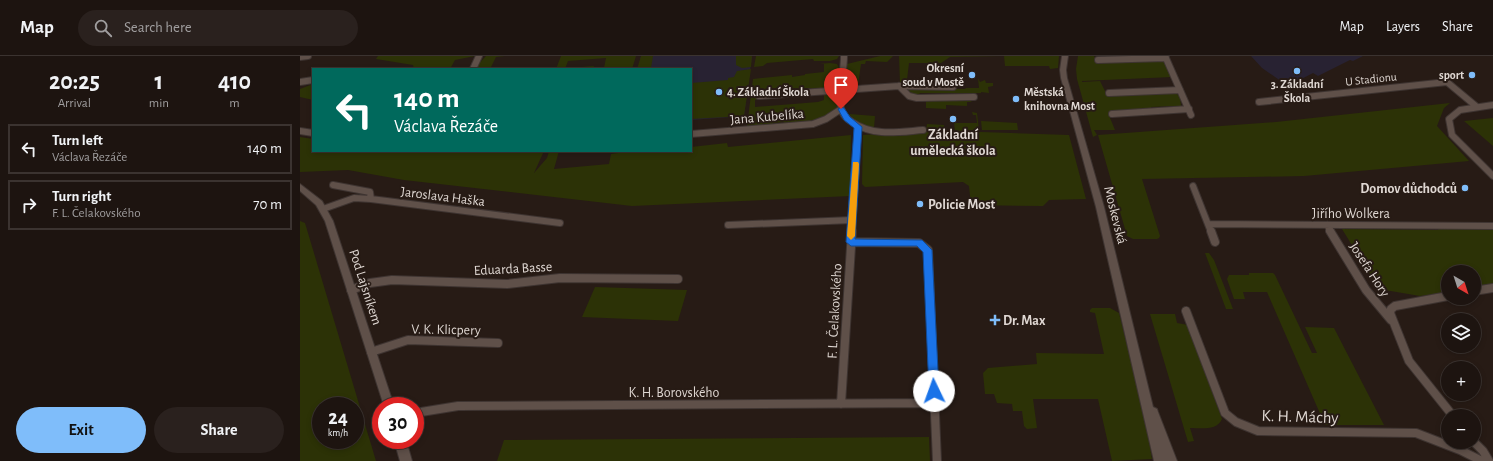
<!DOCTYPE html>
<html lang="en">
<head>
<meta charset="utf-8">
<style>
	:root { --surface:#1d1410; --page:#2a211e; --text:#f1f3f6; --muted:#a09e9f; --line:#3b3330; --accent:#7fbdfa }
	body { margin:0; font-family:"Alegreya Sans",sans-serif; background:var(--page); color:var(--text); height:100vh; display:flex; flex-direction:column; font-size:15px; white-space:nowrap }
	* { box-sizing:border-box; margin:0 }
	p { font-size:13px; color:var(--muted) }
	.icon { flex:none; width:22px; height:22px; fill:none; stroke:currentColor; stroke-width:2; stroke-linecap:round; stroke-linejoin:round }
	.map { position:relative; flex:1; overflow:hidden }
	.panel { display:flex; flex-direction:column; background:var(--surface); width:300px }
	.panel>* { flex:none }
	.hud { position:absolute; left:12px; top:12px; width:380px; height:84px; border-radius:0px; box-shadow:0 2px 6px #0003,0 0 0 1px var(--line); background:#00695c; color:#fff; overflow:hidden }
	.needle { width:26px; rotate:141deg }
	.buttons { position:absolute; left:1141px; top:209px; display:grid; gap:8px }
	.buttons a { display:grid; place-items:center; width:40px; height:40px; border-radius:50%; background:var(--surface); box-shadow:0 2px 6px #0003,0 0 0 1px var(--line); font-size:20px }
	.speed { position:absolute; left:12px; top:341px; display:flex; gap:8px; font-size:20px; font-weight:700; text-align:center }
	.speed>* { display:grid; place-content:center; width:52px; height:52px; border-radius:50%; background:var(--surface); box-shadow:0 2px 6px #0003,0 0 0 1px var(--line); line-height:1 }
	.speed small { font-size:10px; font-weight:400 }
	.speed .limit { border:6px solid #d22; background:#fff; color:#111 }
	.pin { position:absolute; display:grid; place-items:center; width:34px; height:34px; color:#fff; margin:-41px -17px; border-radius:50% 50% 50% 0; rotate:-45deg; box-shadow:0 0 4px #0007 }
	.pin .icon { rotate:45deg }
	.me { position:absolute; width:44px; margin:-22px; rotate:357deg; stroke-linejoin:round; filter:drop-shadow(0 0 3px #0008) }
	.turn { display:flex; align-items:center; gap:14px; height:84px; padding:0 16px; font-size:18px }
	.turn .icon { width:52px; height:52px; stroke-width:2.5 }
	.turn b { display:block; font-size:28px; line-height:34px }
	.eta { display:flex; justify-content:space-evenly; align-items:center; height:68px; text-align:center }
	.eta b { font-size:24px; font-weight:700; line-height:28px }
	.cta { display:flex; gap:8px; margin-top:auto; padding:8px 16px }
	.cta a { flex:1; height:46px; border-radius:24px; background:var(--accent); color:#111; font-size:16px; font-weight:700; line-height:46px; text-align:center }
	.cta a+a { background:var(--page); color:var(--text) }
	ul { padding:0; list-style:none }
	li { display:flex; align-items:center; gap:12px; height:50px; margin:0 8px 6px; padding:0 8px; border:2px solid var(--line); border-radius:0px }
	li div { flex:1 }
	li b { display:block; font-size:15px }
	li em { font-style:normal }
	header { display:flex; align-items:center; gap:24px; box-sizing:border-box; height:56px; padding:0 20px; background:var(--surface); border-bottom:1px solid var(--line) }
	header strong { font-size:19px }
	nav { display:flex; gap:22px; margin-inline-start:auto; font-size:14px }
	.search { width:280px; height:36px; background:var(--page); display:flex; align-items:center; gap:10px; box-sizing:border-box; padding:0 14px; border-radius:22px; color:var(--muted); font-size:15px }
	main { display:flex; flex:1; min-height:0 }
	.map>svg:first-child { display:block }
	.education { fill:#282232 }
	.green { fill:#2c3206; fill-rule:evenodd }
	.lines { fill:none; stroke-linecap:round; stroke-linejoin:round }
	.minor-far1-casing { stroke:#3e3431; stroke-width:8 }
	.minor-casing { stroke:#3e3431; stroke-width:10 }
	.tertiary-casing { stroke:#3e3431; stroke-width:2 }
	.minor-far1 { stroke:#5f5049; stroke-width:6 }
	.minor { stroke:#5f5049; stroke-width:8 }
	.tertiary { fill:#5f5049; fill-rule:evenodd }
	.route { fill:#1a73e8; stroke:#114b97 }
	.slow { fill:#f59e0b }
	.poi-dot { fill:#7fbdfa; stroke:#271b15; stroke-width:1.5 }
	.labels { text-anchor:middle; stroke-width:4; stroke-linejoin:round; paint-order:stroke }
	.far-poi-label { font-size:12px; font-weight:bold; fill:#dfd7d2; stroke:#271b15; text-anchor:end }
	.far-street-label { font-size:12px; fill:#dfd7d2; stroke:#271b15 }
	.street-label { font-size:14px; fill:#dfd7d2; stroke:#271b15 }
	.poi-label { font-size:14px; font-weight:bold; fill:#dfd7d2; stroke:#271b15; text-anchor:start }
	.near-street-label { font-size:17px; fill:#dfd7d2; stroke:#271b15 }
</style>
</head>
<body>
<header>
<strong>Map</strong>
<div class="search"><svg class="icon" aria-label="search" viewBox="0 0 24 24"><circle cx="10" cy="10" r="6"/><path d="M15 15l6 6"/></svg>Search here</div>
<nav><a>Map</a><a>Layers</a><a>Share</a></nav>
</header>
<main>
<section class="panel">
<div class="eta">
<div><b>20:25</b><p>Arrival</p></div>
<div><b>1</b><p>min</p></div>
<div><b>410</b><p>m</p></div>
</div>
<ul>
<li><svg class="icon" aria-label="left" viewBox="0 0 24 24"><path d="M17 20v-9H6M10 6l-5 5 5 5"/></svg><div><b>Turn left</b><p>Václava Řezáče</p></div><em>140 m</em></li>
<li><svg class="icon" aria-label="right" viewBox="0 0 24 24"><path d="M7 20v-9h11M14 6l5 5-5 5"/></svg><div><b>Turn right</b><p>F. L. Čelakovského</p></div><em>70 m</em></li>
</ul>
<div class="cta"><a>Exit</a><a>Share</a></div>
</section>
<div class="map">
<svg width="1193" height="405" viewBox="0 0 1193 405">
	<rect width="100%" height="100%" fill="#271b15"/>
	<path class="education" d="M341,0H452L444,60L391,64V13H338Z
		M951,0H1063L1053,5L1050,4L1018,20L1013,17L988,30L962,12Z"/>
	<path class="green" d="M78,0H175L155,4L150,13H114L113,9L76,3Z
		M186,0H205L196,1L190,13H174Z
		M261,0H336L332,13H280L281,11L294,10L293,13L304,12L306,2L268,5L265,13H256Z
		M341,0H353L351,12L337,13Z
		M436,0H452L451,11L442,12L436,9Z
		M456,0H539L537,3L530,5H514L513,3L467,7L463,10L454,11Z
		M580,0H593L587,6L566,5L565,8H561L558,29H552L547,26V8Z
		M599,0H701L650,1L641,7H609L607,24L600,27Z
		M704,0H759L758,12L750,13L749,10H705Z
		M778,0H794L797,5L830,4L831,6L863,4L872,21L782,25V26L800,25L806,37L840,36L841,39L871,37L873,36L880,40L881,50H873L875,53L872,50L851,51L852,55L808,57L815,74H794L797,79L793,81L777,23L776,13Z
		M530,7L537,8C540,12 539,15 539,20C540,36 524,33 512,33L511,32L463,36L455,40L456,42L465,41L455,44V51L518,46L524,44V38L534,37L539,41C542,65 501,66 485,68L484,66L473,67V69L447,70L453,23L492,19V21L505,19V18L524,16V8H519Z
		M451,13L444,60L391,63V27L428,24V22L434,21L437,15Z
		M678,22L680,26L685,24L686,27H693V30L688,31L689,37L681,36V37H620L617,40L608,35L613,32L665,33L666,32H679Z
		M13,28V44L0,41V33Z
		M626,44H669L672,46H667V50L646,49V53L626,52Z
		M1150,47L1144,52L1137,70L1169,105L1004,120L842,123L860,180L859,182L857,183H833L827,180L798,79L976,66Z
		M672,56L677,57L679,74L655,76L654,67H677L676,59H673Z
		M549,58L575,60L574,72C563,70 556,67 549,58Z
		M1193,62V90L1164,65Z
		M681,65L717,67L718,74H682Z
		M627,68L644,69L645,79L681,76L769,79L786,143L749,144L743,150L671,149L669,130L663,126L565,131L562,128L563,79L626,75Z
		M551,79L550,140L332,150L104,124L48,114L0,116V81L13,83V95H244L234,117L247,102L249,95H259L254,113L309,108L311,98L318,97V96L320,97L324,95H391V91L427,87L428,91Z
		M0,165L5,167L76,405H0ZM21,350H55V384H21Z
		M1139,172L1193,173V228L1174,231V216H1148V236L1120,240L1079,233L1042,173L1138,174Z
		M905,197H909L914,204L933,253H926Z
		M949,217H973L975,219L1012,297H1017L1005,271L1034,272L1084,369H1025L967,236H943L945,243H934L927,223L929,219H949Z
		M295,231L387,234L378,265L282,261Z
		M792,252H810L819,257L845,361L852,403L812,405L798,343H733L737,372L727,373L724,370L722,355H713L712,348L697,347L694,338H685L683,317L688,312L737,308L736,297L804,298L795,257L790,256V254Z
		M850,258H875L877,267L888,269L922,363C917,375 901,372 890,372L894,385L888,386Z
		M629,381L630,405H197L204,384Z"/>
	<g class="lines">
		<defs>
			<path id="minor-far1" d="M544,0C544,17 538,35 541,52C542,58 547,63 552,66C574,81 598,76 623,74
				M865,0L891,59
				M0,1L8,0
				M798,4L866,2
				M173,13L179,0
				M0,26L13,24
				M599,30L609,40L617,42L674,41
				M809,37L880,34
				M459,40L599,30L653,31
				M959,46L1147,26L1177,51
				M1193,49L1160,54L1149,63L1152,79L1193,120
				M812,58L889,53
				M0,75L13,77
				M391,78L513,68L526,63L541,53
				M33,129L70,136L71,143
				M893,130L911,176
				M23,153L54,142L71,143L260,167
				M909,168L1193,170
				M428,169L552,164
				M1027,169L1031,176
				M552,176L558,71"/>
			<path id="minor" d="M911,175L915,186
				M1030,175L1066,234L1091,264
				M551,186L619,187L628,194L637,405
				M51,234L70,227L92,224L207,228L260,222L378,223
				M1174,235L1193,232
				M1148,240L1095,250L1091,253L1090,257L1109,305L1153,360
				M886,255L925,357L936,366L958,375L1116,377L1160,394L1182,405
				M71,296L108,284L198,287
				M541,348L552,175
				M115,357L158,350L635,347
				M1174,386L1183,395L1189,405"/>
			<path id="tertiary" d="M762,0H768L766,14L767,22L804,151L853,351L857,353L858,356L877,405H854L796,151L761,22L760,14Z
				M0,128L22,145L33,165L94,350H84L25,165L16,149L0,135Z
				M94,384H106L112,405H100Z"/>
		</defs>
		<use href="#minor-far1" class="minor-far1-casing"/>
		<use href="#minor" class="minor-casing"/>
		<use href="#tertiary" class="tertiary-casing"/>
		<use href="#minor-far1" class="minor-far1"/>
		<use href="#minor" class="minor"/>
		<use href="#tertiary" class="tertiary"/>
	</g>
	<path class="route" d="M541,51L544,52L550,61L562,71L555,183L619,184H622L632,194L639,335L638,339L634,340L630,339L629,335L623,196L617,190H551L546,186L554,72L544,64L538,53Z"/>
	<path class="slow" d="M553,106H558L559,108L555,180L551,184L547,180Z"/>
	<g class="poi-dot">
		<circle cx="997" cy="15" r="4"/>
		<circle cx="672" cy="19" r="4"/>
		<circle cx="1172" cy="19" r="4"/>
		<circle cx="419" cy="36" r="4"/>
		<circle cx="716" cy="43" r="4"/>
		<circle cx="653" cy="63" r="4"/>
		<circle cx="1165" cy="132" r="4"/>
		<circle cx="620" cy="148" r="4"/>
		<path d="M693 258h4v4h4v4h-4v4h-4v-4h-4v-4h4z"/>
	</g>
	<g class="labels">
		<g class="far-poi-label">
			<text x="664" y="16">Okresní<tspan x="664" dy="14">soud v Mostě</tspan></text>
			<text x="1164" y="23">sport</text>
			<text x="997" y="32" text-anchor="middle">3. Základní<tspan x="997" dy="14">Škola</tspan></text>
			<text x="427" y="40" text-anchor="start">4. Základní Škola</text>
			<text x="724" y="40" text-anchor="start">Městská<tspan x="724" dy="14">knihovna Most</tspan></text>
		</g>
		<g class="far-street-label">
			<text transform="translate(1071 23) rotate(-6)" y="4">U Stadionu</text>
		</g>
		<g class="street-label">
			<text transform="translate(467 60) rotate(-5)" y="5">Jana Kubelíka</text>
			<text transform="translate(143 140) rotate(7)" y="5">Jaroslava Haška</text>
			<text x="1051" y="162">Jiřího Wolkera</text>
			<text transform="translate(816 159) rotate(76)" y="5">Moskevská</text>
			<text transform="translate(213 212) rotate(-3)" y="5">Eduarda Basse</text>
			<text transform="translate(1070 213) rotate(57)" y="5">Josefa Hory</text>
			<text transform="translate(66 231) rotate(72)" y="5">Pod Lajsníkem</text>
			<text transform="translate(534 255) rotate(-87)" y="5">F. L. Čelakovského</text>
			<text transform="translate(146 273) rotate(1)" y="5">V. K. Klicpery</text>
			<text x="374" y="341">K. H. Borovského</text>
		</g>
		<g class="poi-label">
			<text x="653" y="83" text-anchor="middle">Základní<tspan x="653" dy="16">umělecká škola</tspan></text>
			<text x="1157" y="137" text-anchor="end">Domov důchodců</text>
			<text x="628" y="153">Policie Most</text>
			<text x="703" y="269">Dr. Max</text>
		</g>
		<g class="near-street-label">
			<text transform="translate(1000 360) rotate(2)" y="6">K. H. Máchy</text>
		</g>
	</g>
</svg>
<div class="buttons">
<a><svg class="needle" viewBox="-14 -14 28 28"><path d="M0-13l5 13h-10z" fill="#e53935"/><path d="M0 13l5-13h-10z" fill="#a09e9f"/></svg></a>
<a><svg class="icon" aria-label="layers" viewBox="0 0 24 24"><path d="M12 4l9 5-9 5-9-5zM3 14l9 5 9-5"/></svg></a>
<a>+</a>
<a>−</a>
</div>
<div class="speed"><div>24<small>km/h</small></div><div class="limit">30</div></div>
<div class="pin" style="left:541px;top:53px;background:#d93025"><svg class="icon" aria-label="arrive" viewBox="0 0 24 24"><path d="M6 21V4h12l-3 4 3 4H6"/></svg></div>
<svg class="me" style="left:634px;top:335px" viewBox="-20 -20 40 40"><circle r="19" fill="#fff"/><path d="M0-13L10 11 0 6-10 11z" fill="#1a73e8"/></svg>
<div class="hud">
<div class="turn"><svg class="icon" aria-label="left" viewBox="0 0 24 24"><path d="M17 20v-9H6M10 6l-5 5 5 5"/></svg><div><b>140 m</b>Václava Řezáče</div></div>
</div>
</div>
</main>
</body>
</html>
